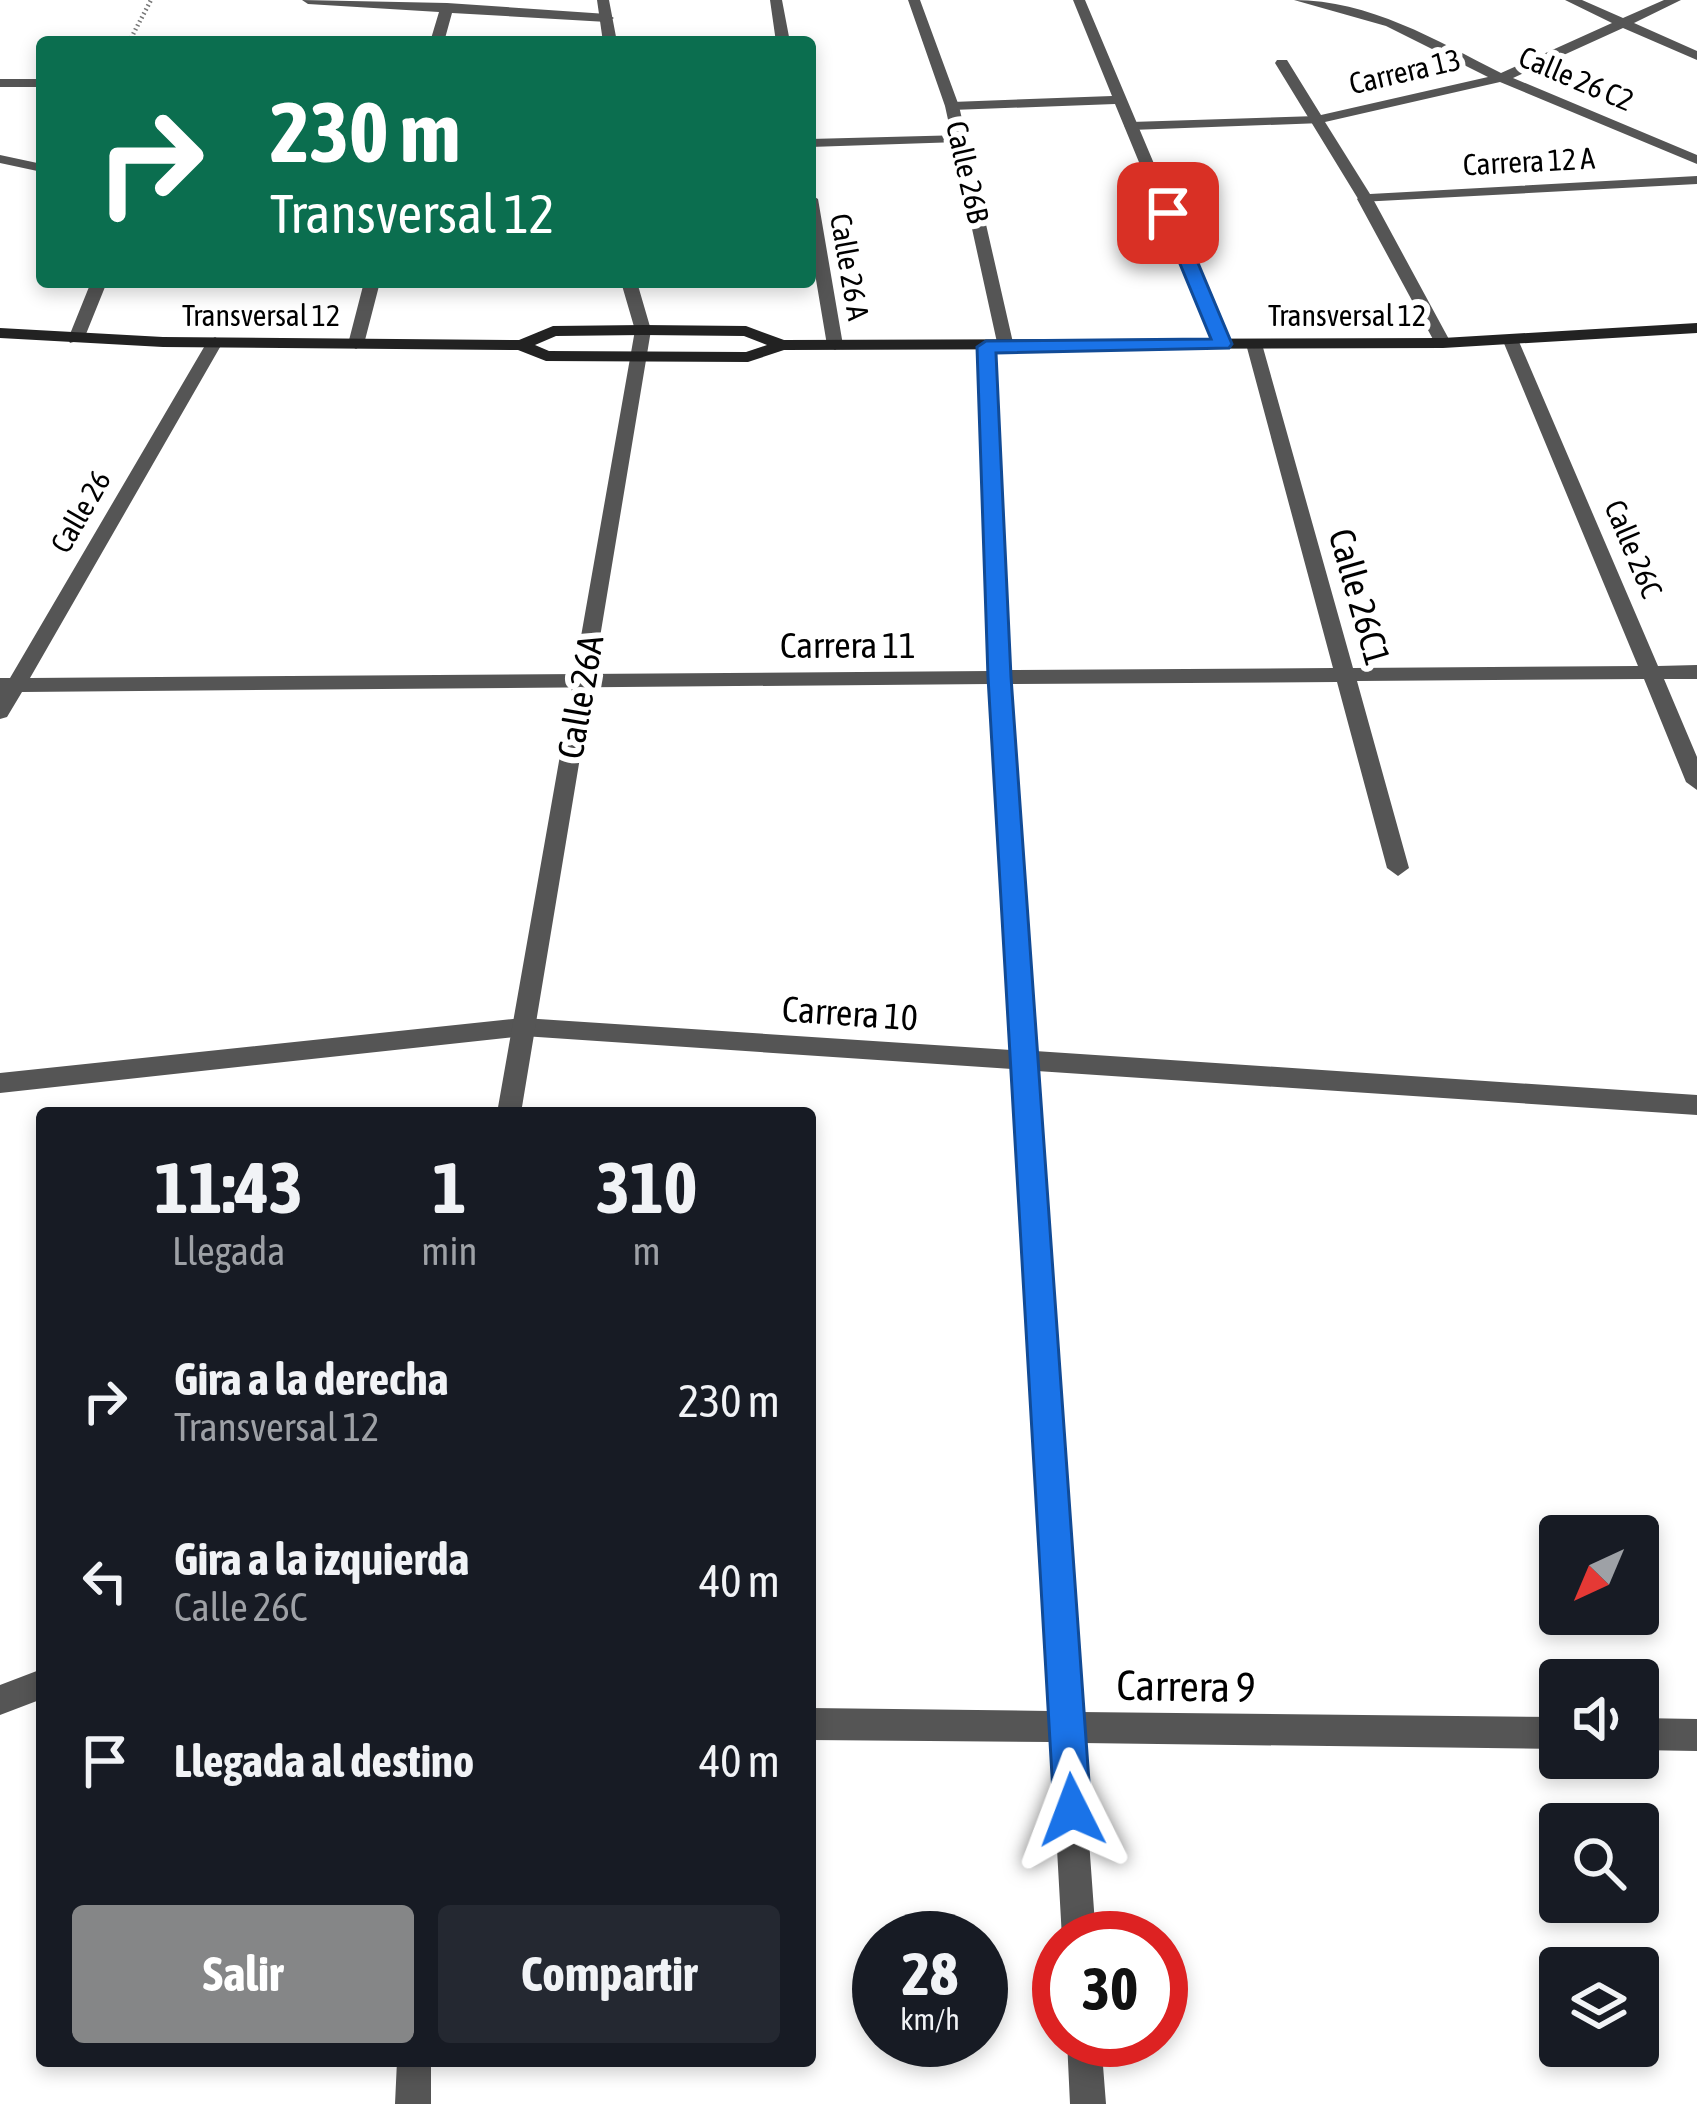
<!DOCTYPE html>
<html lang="es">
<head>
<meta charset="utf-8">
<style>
	:root { --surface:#171b24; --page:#242831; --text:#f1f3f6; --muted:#9ea1a6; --accent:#858687 }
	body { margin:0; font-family:"Asap Condensed",sans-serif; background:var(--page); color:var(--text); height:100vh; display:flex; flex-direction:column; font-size:45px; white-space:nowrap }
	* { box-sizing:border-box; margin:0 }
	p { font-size:39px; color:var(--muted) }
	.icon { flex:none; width:66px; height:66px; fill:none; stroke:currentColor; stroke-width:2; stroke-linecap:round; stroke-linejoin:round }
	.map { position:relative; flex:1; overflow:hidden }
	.panel { position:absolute; left:36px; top:1107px; width:780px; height:960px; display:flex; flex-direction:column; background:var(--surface); border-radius:12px; box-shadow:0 6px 18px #0003 }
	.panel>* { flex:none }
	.top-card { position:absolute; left:36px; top:36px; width:780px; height:252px; border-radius:12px; box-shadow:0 6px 18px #0003; background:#0b6e4f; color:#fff; overflow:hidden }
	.needle { width:78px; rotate:224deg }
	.fabs { position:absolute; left:1539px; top:1515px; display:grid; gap:24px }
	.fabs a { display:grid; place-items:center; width:120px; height:120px; border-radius:12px; background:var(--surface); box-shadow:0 6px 18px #0003; font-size:60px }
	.speed { position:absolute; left:852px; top:1911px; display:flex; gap:24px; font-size:60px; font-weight:700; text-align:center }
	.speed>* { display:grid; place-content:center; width:156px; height:156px; border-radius:50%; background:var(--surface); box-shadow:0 6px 18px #0003; line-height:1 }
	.speed small { font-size:30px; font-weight:400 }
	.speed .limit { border:18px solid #d22; background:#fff; color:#111 }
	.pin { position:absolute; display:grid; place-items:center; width:102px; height:102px; color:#fff; margin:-51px; border-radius:24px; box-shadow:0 6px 18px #0006 }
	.me { position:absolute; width:132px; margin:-66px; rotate:357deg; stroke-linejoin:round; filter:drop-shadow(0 0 9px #0008) }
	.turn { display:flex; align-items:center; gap:42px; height:252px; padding:0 36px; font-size:54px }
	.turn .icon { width:156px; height:156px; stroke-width:2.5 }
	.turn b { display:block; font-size:84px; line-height:102px }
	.eta { display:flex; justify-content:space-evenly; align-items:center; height:204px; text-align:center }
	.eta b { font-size:72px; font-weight:700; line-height:84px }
	.action { display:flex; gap:24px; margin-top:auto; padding:24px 36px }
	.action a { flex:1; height:138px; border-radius:12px; background:var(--accent); color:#fff; font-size:48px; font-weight:700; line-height:138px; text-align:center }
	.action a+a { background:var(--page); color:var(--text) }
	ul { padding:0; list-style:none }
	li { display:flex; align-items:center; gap:36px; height:180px; padding:0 36px }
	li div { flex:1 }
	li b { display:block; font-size:45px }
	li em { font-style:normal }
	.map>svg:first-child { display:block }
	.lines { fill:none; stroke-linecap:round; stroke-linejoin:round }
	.path { stroke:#777; stroke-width:4.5; stroke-dasharray:1.5 3; stroke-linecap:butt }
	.pedestrian { fill:#555; fill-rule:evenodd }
	.minor { fill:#555; fill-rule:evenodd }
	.tertiary { fill:#555; fill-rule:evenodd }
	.secondary { fill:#222; fill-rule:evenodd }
	.route { fill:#1a73e8; stroke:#114b97; stroke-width:3 }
	.labels { text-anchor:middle; stroke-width:12; stroke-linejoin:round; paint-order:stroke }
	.far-street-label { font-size:30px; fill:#000; stroke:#fff }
	.street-label { font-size:36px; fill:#000; stroke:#fff }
	.near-street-label { font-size:42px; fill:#000; stroke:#fff }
</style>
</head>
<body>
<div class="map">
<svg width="1697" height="2104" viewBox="0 0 1697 2104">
	<rect width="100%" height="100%" fill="#fff"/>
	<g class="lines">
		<path class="path" d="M129,42L151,0"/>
		<path class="pedestrian" d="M908,0H920L959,106L1014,347L1012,351L998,347L945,106Z
			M1317,116L1322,117V123L1131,130L1124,126L1131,122Z
			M1360,196L1373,199L1451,343L1449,347L1435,343L1357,199Z"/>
		<path class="minor" d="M302,0L447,3L607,14L614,18L607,22L452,13L444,42H430L439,12L308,4Z
			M770,0H782L790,42H776Z
			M1073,0H1085L1230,344L1228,348L1214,344L1115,104L952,110L945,106L952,102L1112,96Z
			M1294,0C1369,0 1436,40 1501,73L1612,23L1565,0H1582L1623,18L1664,0H1681L1634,23L1697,51V60L1623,28L1513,78L1697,155V164L1500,82L1325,122L1370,194L1697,176V184L1360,202L1275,63L1277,60H1287L1321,115L1488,77L1386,26Z
			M0,79H42V87H0Z
			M964,135V141L959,142L810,147V139Z
			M0,155L42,164V172L0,163Z
			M810,194L818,199L843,345L835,350L827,345L810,244Z
			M91,282H107L84,339L70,343L68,339Z
			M364,282H380L364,344L356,349L348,344Z
			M215,337L223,342L30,678L990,671L978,347L986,342L994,347L1010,670L1333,668L1246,344L1254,339L1262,344L1353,668L1638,666L1503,341L1517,337L1658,666L1697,665V679H1664L1697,757V790L1686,782L1644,679L1357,681L1409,868L1398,876L1387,868L1337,682L1011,684L1035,1051L1697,1095V1115L1037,1071L1080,1712L1560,1717V1749L1082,1743L1096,1938H1062L1051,1742L810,1740V1708L1049,1711L1012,1069L523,1036L0,1093V1073L523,1018L1011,1050L990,684L22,692L7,717L0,719V678H10L207,342Z
			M42,1669V1699L0,1715V1685Z
			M1638,1718L1697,1719V1751L1638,1750Z
			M1067,2040H1101L1106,2104H1070Z"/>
		<path class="tertiary" d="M597,0H609L617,42H603Z
			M621,282H637L651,330L521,1113H497L635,330Z
			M397,2061H431V2104H395Z"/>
		<path class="secondary" d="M1697,323V333L1443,348L784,350L748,362L546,361L518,350L163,347L0,338V328L163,337L519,340L553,326L643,325L746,326L784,340L1443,338ZM643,335L744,336L767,345L746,352L549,351L535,345L556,336Z"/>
	</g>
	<path class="route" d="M1168,208L1177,213L1232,344L1229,348L996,353L1011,677L1091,1810L1085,1823L1072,1829L1060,1823L1054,1810L988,677L977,347L986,341L1211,339L1159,213Z"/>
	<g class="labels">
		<g class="far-street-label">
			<text transform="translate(1405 72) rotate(-13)" y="10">Carrera 13</text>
			<text transform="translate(1576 79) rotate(23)" y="10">Calle 26 C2</text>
			<text transform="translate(1529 162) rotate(-3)" y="10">Carrera 12 A</text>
			<text transform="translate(967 172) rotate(77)" y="10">Calle 26B</text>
			<text transform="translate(849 267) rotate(80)" y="10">Calle 26 A</text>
			<text x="261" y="326">Transversal 12</text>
			<text x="1347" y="326">Transversal 12</text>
			<text transform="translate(81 512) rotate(-60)" y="10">Calle 26</text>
			<text transform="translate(1633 549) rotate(67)" y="10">Calle 26C</text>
		</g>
		<g class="street-label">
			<text transform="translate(1360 597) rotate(74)" y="13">Calle 26C1</text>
			<text x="848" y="658">Carrera 11</text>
			<text transform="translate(580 697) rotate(-80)" y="13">Calle 26A</text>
			<text transform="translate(850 1013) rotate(4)" y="13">Carrera 10</text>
		</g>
		<g class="near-street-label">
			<text transform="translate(1186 1686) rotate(1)" y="15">Carrera 9</text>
		</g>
	</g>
</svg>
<div class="fabs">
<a><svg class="needle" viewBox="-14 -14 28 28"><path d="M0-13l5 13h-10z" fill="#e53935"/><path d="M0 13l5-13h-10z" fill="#9ea1a6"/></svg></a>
<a><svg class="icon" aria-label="sound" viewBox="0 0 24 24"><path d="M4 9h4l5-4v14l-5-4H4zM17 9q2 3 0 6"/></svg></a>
<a><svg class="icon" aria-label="search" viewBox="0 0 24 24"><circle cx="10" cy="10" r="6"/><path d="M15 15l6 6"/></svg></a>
<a><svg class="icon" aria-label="layers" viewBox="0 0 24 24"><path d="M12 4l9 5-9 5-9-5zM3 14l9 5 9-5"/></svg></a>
</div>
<div class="speed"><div>28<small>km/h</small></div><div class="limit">30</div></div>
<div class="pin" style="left:1168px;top:213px;background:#d93025"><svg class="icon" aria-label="arrive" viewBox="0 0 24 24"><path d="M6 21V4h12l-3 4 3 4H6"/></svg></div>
<svg class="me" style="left:1072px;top:1810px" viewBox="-20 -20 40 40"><path d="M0-17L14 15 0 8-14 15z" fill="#1a73e8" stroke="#fff" stroke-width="4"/></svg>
<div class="top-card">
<div class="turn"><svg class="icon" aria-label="right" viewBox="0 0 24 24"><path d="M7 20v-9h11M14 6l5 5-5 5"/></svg><div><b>230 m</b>Transversal 12</div></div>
</div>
<section class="panel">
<div class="eta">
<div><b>11:43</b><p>Llegada</p></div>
<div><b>1</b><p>min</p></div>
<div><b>310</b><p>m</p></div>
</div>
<ul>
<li><svg class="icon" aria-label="right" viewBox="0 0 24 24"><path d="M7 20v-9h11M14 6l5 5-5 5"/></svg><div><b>Gira a la derecha</b><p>Transversal 12</p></div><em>230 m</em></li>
<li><svg class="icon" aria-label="left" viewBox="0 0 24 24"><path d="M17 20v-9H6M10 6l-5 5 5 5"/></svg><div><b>Gira a la izquierda</b><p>Calle 26C</p></div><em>40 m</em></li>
<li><svg class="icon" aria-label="arrive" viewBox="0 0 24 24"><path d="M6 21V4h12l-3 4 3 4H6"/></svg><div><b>Llegada al destino</b></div><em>40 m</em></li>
</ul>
<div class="action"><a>Salir</a><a>Compartir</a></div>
</section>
</div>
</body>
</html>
